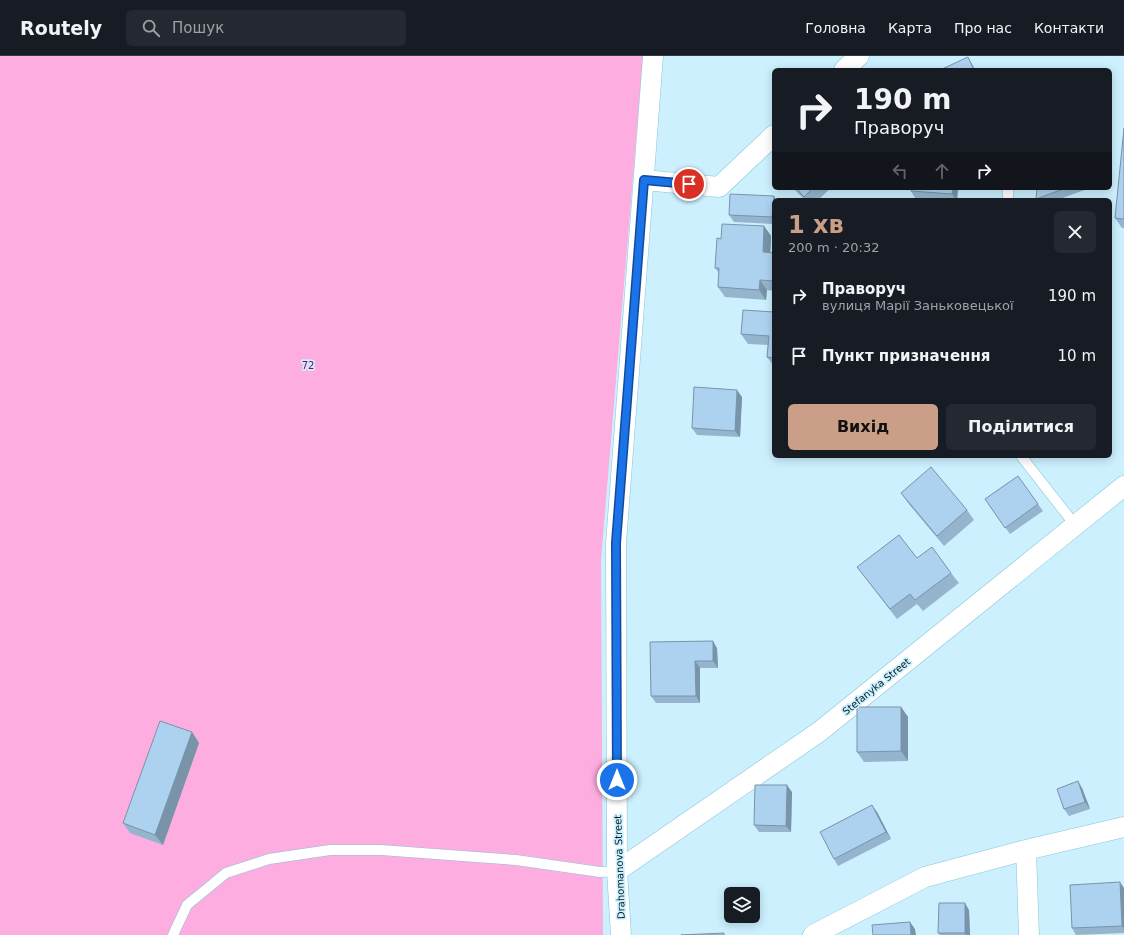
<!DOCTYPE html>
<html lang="uk">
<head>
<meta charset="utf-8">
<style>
	:root { --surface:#171b24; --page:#242831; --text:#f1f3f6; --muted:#9ea1a6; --line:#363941; --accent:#ca9e87 }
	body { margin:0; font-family:"DejaVu Sans",sans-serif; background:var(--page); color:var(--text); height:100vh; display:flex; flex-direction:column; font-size:15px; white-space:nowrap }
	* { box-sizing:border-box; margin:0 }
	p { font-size:13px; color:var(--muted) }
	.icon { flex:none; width:22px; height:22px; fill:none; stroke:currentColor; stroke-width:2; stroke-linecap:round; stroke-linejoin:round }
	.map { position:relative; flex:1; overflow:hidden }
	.drawer { position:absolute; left:772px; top:142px; width:340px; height:260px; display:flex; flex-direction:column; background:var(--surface); border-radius:6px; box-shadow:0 2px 10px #0003 }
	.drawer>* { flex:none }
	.hud { position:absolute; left:772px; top:12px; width:340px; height:122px; border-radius:6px; box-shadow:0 2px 10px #0003; background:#171b24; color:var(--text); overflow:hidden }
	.buttons { position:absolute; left:724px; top:831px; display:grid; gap:8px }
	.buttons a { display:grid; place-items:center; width:36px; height:36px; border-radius:6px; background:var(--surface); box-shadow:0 2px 10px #0003; font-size:20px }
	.pin { position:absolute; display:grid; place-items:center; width:34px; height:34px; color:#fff; margin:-17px; border:2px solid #fff; border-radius:50%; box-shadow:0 1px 4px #0007 }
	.me { position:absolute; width:44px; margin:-22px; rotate:0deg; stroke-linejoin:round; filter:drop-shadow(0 0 3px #0008) }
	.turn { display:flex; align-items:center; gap:14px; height:84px; padding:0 16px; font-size:18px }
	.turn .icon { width:52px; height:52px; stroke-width:2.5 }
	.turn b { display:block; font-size:28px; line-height:34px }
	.lanes { display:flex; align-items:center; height:38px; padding:0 16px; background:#0003; justify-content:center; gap:20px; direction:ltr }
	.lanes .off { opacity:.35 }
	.round { display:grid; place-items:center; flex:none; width:42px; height:42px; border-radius:6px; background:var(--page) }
	.headline { display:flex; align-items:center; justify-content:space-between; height:68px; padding:0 16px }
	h1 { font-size:24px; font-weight:700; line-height:30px; color:var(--accent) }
	.action { display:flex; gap:8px; margin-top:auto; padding:8px 16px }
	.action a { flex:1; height:46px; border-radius:6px; background:var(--accent); color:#111; font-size:16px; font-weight:700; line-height:46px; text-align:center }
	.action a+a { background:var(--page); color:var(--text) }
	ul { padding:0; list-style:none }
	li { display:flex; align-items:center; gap:12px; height:60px; padding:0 16px }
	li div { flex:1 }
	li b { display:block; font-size:15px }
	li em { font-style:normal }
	header { display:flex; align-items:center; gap:24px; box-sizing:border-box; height:56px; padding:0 20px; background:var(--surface); border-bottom:1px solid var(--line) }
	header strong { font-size:19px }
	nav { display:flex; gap:22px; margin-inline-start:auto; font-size:14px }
	.search { width:280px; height:36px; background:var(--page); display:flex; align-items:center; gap:10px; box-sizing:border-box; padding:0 14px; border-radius:6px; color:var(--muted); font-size:15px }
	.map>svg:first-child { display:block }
	.green { fill:#fdaddf }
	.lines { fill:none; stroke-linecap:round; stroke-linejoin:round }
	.lane-casing { stroke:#87c4d9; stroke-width:11 }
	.street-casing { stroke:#87c4d9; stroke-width:21 }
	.lane { stroke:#fff; stroke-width:10 }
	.street { stroke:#fff; stroke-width:20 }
	.wall { fill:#95b5ce }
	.shaded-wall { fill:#7993a8 }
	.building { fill:#add2f0; stroke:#7993a8 }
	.route-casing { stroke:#114b97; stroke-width:10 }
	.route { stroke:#1a73e8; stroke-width:7 }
	.labels { text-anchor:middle; stroke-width:3.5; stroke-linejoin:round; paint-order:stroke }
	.park-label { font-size:10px; fill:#840766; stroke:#ccf0fe }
	.street-label { font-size:10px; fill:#051f27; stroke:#ccf0fe }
</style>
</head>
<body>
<header>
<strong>Routely</strong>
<div class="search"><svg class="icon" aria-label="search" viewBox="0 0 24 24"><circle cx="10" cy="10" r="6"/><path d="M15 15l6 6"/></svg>Пошук</div>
<nav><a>Головна</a><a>Карта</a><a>Про нас</a><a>Контакти</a></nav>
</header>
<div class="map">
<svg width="1124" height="879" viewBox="0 0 1124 879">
	<rect width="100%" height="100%" fill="#ccf0fe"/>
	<path class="green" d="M0,0H643L601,504L603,879H0Z"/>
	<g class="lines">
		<defs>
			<path id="lane" d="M1008,144V132
				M1021,400L1075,469
				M173,879L187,849L226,817L269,803L330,794H381L516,804L600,816L617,815"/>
			<path id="street" d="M844,14L859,0
				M644,124L719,131L774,79
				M1026,794L1029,879
				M617,815L819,676L1124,430
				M621,879L617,815L616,487L653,0
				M813,879L925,821L1026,794L1124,771"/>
		</defs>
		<use href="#lane" class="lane-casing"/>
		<use href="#street" class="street-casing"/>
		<use href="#lane" class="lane"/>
		<use href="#street" class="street"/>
	</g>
	<path class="wall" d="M1124,72V172H1122L1115,162Z
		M793,132H831L818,144H805Z
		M958,132L957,144H941L915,142L911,135Z
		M1037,132H1090L1057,144H1036V143Z
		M774,144V168L734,166L729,159Z
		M764,170L771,180L770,197H774V235L767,234L766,244L725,241L718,231L719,217L715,212L721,183Z
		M774,256V310L767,301L768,289L748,288L741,278Z
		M742,341L740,381L697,379L692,372Z
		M1018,420L1043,455L1010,478L985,443Z
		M901,437L967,454L974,464L944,490L908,447Z
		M917,502L951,517L959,527L923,555L917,548L897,563L857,511Z
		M650,586L717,592L718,612H700V647H656L651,640Z
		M901,651L908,661V705L864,706L857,696Z
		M192,676L199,687L163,789L130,777L123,767Z
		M1082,732L1090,753L1069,760L1064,753Z
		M792,736L791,776H759L754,769Z
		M877,756L891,783L838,810L834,803Z
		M1124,832V877L1076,879L1072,872Z
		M969,854L970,879H940L938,877Z"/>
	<path class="shaded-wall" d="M968,1L972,8L975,14H974Z
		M953,132H958L957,144H956L952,138Z
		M774,140L776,144H774V163L772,161Z
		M764,170L771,180L770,206L763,196Z
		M760,224L767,234L766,244L759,234Z
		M737,334L742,341L740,381L735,375Z
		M713,585L717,592L718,612L713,605Z
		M695,605L700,612V647L696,640Z
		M901,651L908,661V705L901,695Z
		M192,676L199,687L163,789L155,779Z
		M1078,725L1082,732L1090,753L1085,746Z
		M787,729L792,736L791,776L786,770Z
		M872,749L877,756L891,783L886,776Z
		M1120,826L1124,832V873L1122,870Z
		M965,847L969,854L970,879H966L965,877Z
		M910,866L915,873L916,879H911Z"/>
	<path class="building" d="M968,1L974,14H940Z
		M1124,72V163L1115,162Z
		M796,132H813L804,141Z
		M911,132H953L952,138L911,135Z
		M1037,132H1066L1036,143Z
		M730,138L774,140L772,161L729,159Z
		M722,168L764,170L763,196L774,197V225L760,224L759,234L718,231L719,212H715L717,182L721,183Z
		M743,254L774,256V302L767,301L769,280L741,278Z
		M694,331L737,334L735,375L692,372Z
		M931,411L967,454L937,480L901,437Z
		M1018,420L1038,448L1005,472L985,443Z
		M899,479L917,502L932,491L951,517L915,544L910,538L890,553L857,511Z
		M713,585V605H695L696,640H651L650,586Z
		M857,651H901V695L857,696Z
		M160,665L192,676L155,779L123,767Z
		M1078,725L1085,746L1064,753L1057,733Z
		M755,729H787L786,770L754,769Z
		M872,749L886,776L834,803L820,776Z
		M1120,826L1122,870L1072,872L1070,829Z
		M939,847H965V877H938Z
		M910,866L911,879H873L872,869Z
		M724,877V879H681Z"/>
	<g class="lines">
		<defs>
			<path id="route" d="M617,724L616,487L644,124L689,128"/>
		</defs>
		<use href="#route" class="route-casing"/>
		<use href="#route" class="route"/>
	</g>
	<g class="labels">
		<g class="park-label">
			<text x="308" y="313">72</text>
		</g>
		<g class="street-label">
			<text transform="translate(876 630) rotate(-39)" y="4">Stefanyka Street</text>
			<text transform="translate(619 811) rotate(-92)" y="4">Drahomanova Street</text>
		</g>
	</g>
</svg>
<div class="buttons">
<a><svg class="icon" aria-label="layers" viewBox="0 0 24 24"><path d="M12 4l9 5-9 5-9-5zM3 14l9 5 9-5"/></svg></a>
</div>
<div class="pin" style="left:689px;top:128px;background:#d93025"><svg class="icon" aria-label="arrive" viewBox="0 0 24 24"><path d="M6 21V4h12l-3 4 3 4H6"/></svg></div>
<svg class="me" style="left:617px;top:724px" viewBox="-20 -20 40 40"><circle r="17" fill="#1a73e8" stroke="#fff" stroke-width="3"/><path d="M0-11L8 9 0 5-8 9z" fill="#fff"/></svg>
<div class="hud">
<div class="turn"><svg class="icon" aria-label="right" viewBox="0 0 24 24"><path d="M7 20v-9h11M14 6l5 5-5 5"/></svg><div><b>190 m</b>Праворуч</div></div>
<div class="lanes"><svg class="icon off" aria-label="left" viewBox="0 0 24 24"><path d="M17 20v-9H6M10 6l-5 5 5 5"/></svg><svg class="icon off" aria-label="ahead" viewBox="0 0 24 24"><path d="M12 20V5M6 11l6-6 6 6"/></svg><svg class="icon" aria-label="right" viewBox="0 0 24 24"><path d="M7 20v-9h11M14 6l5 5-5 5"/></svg></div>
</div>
<section class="drawer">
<div class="headline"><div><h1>1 хв</h1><p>200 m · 20:32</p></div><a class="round"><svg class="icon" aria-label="close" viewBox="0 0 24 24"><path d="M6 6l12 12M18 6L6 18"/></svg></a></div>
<ul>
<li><svg class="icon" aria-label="right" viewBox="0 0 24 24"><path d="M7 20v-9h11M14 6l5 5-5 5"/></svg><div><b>Праворуч</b><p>вулиця Марії Заньковецької</p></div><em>190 m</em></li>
<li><svg class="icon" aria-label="arrive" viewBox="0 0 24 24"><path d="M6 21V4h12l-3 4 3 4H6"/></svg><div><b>Пункт призначення</b></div><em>10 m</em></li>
</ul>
<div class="action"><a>Вихід</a><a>Поділитися</a></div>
</section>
</div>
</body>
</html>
